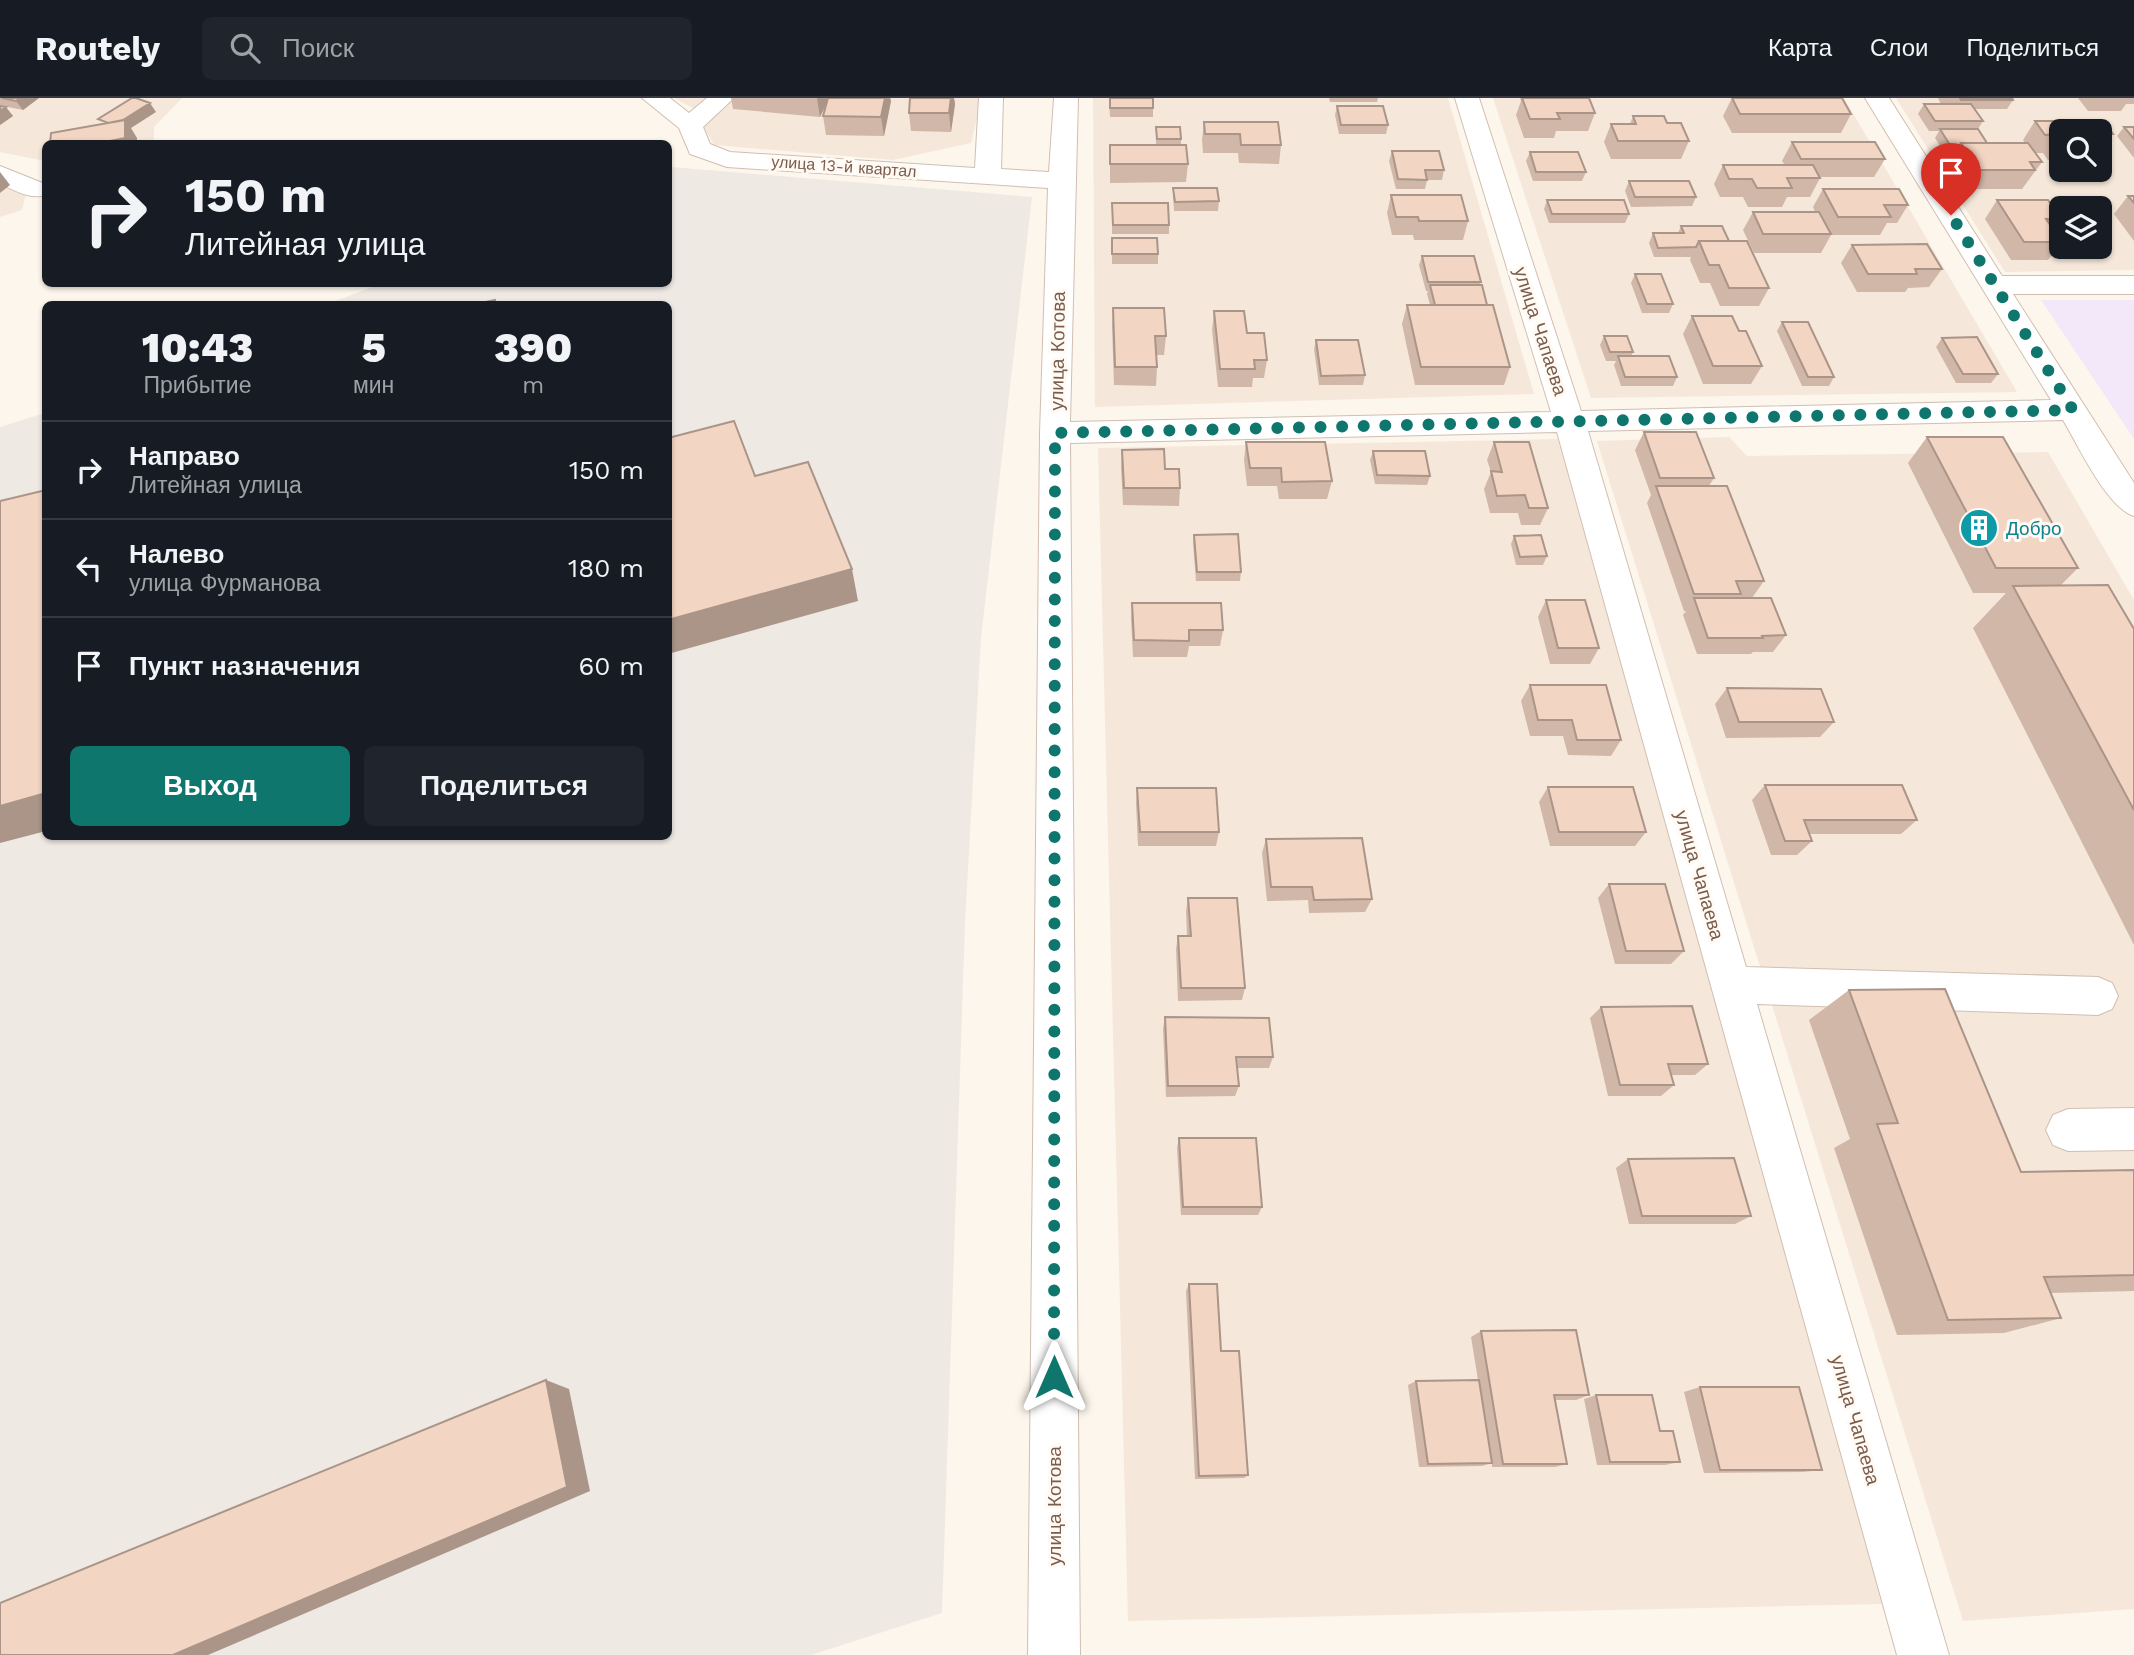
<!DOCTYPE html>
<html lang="ru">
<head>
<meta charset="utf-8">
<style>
	:root { --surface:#171b24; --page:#20242c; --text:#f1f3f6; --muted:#9ea1a6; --line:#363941; --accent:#0f766e }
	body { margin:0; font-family:"Work Sans",sans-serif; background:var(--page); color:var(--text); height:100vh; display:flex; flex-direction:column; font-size:26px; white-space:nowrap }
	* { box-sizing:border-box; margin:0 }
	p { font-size:23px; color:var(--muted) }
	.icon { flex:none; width:38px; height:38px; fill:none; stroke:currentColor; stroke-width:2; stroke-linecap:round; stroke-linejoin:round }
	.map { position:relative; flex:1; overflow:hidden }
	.drawer { position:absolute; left:42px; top:203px; width:630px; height:539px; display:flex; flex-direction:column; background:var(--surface); border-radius:10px; box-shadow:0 2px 5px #0004 }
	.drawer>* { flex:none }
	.banner { position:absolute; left:42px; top:42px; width:630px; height:147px; border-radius:10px; box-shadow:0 2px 5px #0004; background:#171b24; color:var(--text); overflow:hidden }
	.controls { position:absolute; left:2049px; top:21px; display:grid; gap:14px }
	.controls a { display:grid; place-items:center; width:63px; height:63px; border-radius:10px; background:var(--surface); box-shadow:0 2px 5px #0004; font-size:35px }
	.pin { position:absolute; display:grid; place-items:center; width:60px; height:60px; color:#fff; margin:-72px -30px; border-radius:50% 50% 50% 0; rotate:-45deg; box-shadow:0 0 7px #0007 }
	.pin .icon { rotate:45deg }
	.me { position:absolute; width:77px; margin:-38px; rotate:0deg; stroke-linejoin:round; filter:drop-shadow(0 0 5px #0008) }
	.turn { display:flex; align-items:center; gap:24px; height:147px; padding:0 28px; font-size:32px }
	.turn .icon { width:91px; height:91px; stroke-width:2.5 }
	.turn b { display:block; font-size:49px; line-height:60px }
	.eta { display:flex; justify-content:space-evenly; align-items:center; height:119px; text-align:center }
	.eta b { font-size:42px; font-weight:800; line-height:49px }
	.cta { display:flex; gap:14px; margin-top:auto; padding:14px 28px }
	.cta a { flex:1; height:80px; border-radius:10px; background:var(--accent); color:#fff; font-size:28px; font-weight:800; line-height:80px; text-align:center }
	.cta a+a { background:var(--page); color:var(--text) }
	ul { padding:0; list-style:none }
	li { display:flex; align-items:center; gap:21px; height:98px; padding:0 28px; border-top:2px solid var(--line) }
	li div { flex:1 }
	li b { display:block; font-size:26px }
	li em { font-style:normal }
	header { display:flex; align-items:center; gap:42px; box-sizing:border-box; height:98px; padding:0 35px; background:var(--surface); border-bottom:2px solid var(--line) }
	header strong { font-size:33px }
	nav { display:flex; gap:38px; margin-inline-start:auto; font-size:24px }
	.search { width:490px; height:63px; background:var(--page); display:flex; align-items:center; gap:18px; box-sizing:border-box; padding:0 24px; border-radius:10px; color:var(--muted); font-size:26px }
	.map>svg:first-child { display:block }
	.residential { fill:#f5e8da; fill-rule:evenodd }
	.industrial { fill:#efe9e4 }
	.education { fill:#f3e8fa }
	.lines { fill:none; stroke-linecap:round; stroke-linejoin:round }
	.minor-casing { stroke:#d1beb0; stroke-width:2 }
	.minor { fill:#fff; fill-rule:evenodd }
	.wall { fill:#d1b7a8 }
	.shaded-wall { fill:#aa9588 }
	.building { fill:#f3d5c3; stroke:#aa9588; stroke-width:2 }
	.route { stroke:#0f766e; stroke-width:12; stroke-dasharray:0 21.6 }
	.labels { text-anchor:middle; stroke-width:6; stroke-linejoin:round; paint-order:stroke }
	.far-street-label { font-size:16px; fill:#7a5c4d; stroke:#fffaf3 }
	.street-label { font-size:19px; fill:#7a5c4d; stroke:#fffaf3 }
	.culture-label { font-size:19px; fill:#0d838f; stroke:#fffaf3; text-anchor:start }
</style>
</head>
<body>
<header>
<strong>Routely</strong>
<div class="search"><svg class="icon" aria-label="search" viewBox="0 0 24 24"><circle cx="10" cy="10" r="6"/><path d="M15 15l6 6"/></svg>Поиск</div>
<nav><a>Карта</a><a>Слои</a><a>Поделиться</a></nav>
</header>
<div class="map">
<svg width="2134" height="1557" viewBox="0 0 2134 1557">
	<rect width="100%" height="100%" fill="#fdf6ec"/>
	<path class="residential" d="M0,0H182L154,29V45L46,46L45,63L0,54Z
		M674,0H982L971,45L893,62L714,47L693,10Z
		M1093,0H1448L1534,296L1095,309Z
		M1493,0H1844L2017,294L1591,300Z
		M1896,0H2134V172L2005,174ZM2062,33H2100V72H2062ZM2062,110H2100V149H2062Z
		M0,82L26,95L22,112L0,119Z
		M1729,339L1747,358L2048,354L2134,502V1511L1963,1523L1597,343Z
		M1558,341L1883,1506L1128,1523L1098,350Z"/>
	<path class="industrial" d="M671,69L1032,99L981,540L965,825L942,1515L811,1557H0V329L45,315L46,738H668V206H328L380,186H668V70Z"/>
	<path class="education" d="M2041,202H2134V341Z"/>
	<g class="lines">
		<defs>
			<path id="minor" d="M642,0H670L689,15L707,0H734L703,29L710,46L730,54L975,70L979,0H1003L1001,71L1049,74L1054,0H1078L1070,324L1551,314L1455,0H1479L1581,313L2051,302L1865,0H1889L2002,178H2134V196H2013L2134,385V418C2107,410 2078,347 2063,322L1588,333L1746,869L2098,879L2112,885L2118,898L2112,911L2098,917L1757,906L1949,1557H1897L1557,334L1070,345L1080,1557H1028L1040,335L1048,90L727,69L690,56L679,30Z
				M0,68L45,86L46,97C29,102 15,92 0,86Z
				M2134,1010V1052L2068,1053L2053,1047L2046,1032L2053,1017L2068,1011Z"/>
		</defs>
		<use href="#minor" class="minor-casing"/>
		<use href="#minor" class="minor"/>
	</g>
	<path class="wall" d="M0,0H39L23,12L3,8L13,18L0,27Z
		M731,0H890L891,3L884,38L826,37L823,18L826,7L820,19L733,11Z
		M910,0H954L955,6L951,34L911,33L909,15Z
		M1109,0H1153V19H1110Z
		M1329,0H1378L1377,4H1330Z
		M1520,0H1589L1595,15L1588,33H1556L1554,40H1524L1516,17L1521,3Z
		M1732,0L1851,16L1841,35H1732L1723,18Z
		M1938,0H2012L2013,2L2007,11H1974L1983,23L1978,31L1987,45H2025L2023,42L2035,23H2104L2113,36L2100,54V33H2062V62H2048L2043,55H2036L2042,64L2022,91H1967L1949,63L1951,61H1948L1935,40L1939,33H1929L1918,16L1924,6H1952H1941Z
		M2078,0H2134V6H2126L2121,13H2088Z
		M1337,8L1388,27L1386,36H1339L1335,17Z
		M1633,18L1667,25L1689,43L1681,61H1611L1604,44L1611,26H1630Z
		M1204,24L1281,47L1279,66L1239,65L1238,55H1203L1202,42Z
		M1156,29L1181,41V47L1188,66L1186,84L1110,85V47H1156Z
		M2124,29H2134V60L2117,38Z
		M1792,44L1885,61L1874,79H1820V80L1810,99H1787L1782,109H1748L1743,99H1720L1714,86L1723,67H1785L1782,63Z
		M1392,53L1444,72L1442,82H1427L1425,91H1396L1389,63Z
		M1530,54L1586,74L1582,83H1533L1526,63Z
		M1629,83L1696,99L1692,108L1631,109L1625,93Z
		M1173,90L1219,103L1218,113H1174L1173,99Z
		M1823,91L1908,107L1897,125H1887L1880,137H1831L1821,155H1754L1743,132L1753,114H1815L1813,109Z
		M1391,97L1468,123L1463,142H1414L1413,137H1392L1387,115Z
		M2128,98H2134V143L2114,116Z
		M1547,102L1629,116L1625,125H1549L1544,111Z
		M1997,102L2062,121L2054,132L2062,144L2048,162H2011L1985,121Z
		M1112,105L1169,127V136H1112Z
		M1681,128L1729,143L1769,190L1759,208H1720L1710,185H1700L1690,162L1691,159H1654L1649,145L1653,135H1678Z
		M1112,140L1158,156V166H1112Z
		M1852,147L1942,171L1929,189L1908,190L1905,194H1857L1841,165Z
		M1422,158L1481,184L1480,187L1510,269L1504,287H1415L1402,226L1407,207H1430L1427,196L1428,193H1426L1419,167Z
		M1635,176L1673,206L1669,215H1642L1631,185Z
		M1113,210L1166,238L1164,257H1156L1157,269L1156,288L1114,287L1112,228Z
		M1214,213L1247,235L1267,262L1264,280H1253L1252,289H1218L1212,232Z
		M1692,218L1762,268L1751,286H1703L1683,236Z
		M1782,224L1834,279L1829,288H1802L1777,233Z
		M1604,238L1633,254L1631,258L1677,279L1673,288H1621L1614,267L1616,263H1606L1600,247Z
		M1942,240L1998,276L1991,285H1956L1936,249Z
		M1316,242L1365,277L1363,287H1319L1314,251Z
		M1644,334L1714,380L1709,388L1764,483L1752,500L1786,537L1773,554H1753L1751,556H1697L1683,517L1686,513H1684L1647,405L1651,397L1635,352Z
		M1927,339L2078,470L2061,487L2134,531V847L1973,530L2006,495H1973L1908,365Z
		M1246,344L1332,383L1327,401H1279L1277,388H1247L1244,362Z
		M1494,344L1548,410L1540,427H1521L1518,415H1490L1484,391L1491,374L1487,362Z
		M1122,352L1165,371L1180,390L1179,408L1123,407L1121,369Z
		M1373,353L1430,378L1427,387L1375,386L1370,362Z
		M1194,437L1241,474L1240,483H1196L1193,445Z
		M1514,438L1547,458L1543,467H1516L1511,446Z
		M1546,502L1599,550L1590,566H1550L1538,519Z
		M1132,505L1223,532L1220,548H1189L1187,559H1133L1131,521Z
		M1530,587L1621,642L1611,658L1568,657L1563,638H1530L1521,603Z
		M1727,590L1834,624L1820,639L1726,640L1715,606Z
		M1765,687L1917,722L1901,736H1809L1812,743L1797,757H1771L1752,702Z
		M1548,689L1646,734L1635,748H1550L1539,704Z
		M1137,690L1219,734L1216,748H1138L1136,705Z
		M1266,741L1372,801L1365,814L1309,815L1308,802L1267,803L1262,755Z
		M1609,786L1684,853L1671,866H1615L1598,800Z
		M1188,800L1245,890L1242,902L1178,903L1176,851L1178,838H1187L1186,813Z
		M1849,892L2021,1074L2134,1072V1193L2051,1195L2061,1220L2004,1235L1897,1237L1834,1050L1850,1041L1809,922Z
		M1601,909L1708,966L1695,977H1671L1674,987L1661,998H1608L1590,920Z
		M1165,919L1273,959L1269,970H1237L1239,988L1235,998L1166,999L1163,931Z
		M1179,1040L1262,1109L1258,1117H1181L1177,1050Z
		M1628,1061L1751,1118L1735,1126H1629L1616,1070Z
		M1189,1186L1221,1253L1248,1377L1244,1380L1195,1381L1186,1193Z
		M1481,1233L1589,1297L1576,1302H1555L1567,1366L1555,1369H1492V1365L1482,1368L1419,1369L1408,1287L1416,1283L1478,1282L1471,1239Z
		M1700,1289L1822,1372L1803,1374L1704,1375L1684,1294Z
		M1596,1297L1660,1333L1680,1364L1665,1367H1597L1584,1301Z"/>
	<path class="shaded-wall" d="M20,0H39L23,12L16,3Z
		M817,0H829L820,19Z
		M885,0H890L891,3L884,38L881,19Z
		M951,0H954L955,6L951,34L949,15Z
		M150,5L156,14L131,30L137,40V46H95L115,27Z
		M6,9L13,18L0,27V13Z
		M0,74L10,87L0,95Z
		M852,471L858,503L668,556V522Z
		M46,695V733L0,745V708Z
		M546,1282L569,1291L590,1393L208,1557H173Z"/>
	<path class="building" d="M2,0H20L16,3Z
		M132,0H136L150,5L123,22L108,25L98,21Z
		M828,0H885L881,19L823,18Z
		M910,0H951L949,15H909Z
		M1110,0H1153V10H1110Z
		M1522,0H1589L1595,15H1557L1560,21H1530Z
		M1732,0H1842L1851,16H1740Z
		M1960,0H2012L2013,2H1961Z
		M1924,6H1971L1983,23H1935Z
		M0,8L6,9L0,13Z
		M1337,8H1383L1388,27H1341Z
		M1633,18H1664L1667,25H1681L1689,43H1618L1611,26H1636Z
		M125,22V40L95,46H50L51,35Z
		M2035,23H2104L2113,36H2101L2107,44H2100V33H2062L2061,44L2055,36L2045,37Z
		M1204,24H1278L1281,47H1241L1240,36H1205Z
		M1156,29H1180L1181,41H1157Z
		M2124,29H2134V41Z
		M1940,31H1978L1987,45H1961L1957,52H1953Z
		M1792,44H1875L1885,61H1801Z
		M1961,45H2028L2042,64H2030L2035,72H1979Z
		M1110,47H1186L1188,66H1110Z
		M1392,53H1439L1444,72H1425L1427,82L1398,81Z
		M1530,54H1578L1586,74H1536Z
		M1723,67H1813L1820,80H1787L1792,90H1757L1752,81H1729Z
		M1629,83H1689L1696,99H1635Z
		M1173,90H1217L1219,103L1175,104Z
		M1823,91H1899L1908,107H1884L1891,119H1838Z
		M1391,97H1461L1468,123H1419L1418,119H1396Z
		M2128,98H2134V105Z
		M1547,102H1624L1629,116H1552Z
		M1997,102H2048L2062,122L2046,121L2062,144H2024Z
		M1112,105H1168L1169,127H1113Z
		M1753,114H1819L1831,136H1763Z
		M1681,128H1722L1729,143H1699L1696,149L1658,150L1653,135H1684Z
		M1112,140H1157L1158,156H1112Z
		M1699,143H1747L1769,190H1729L1719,167H1709Z
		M1927,146L1942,171H1915L1917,176H1868L1852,147Z
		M1422,158H1474L1481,184H1428Z
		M1635,176H1661L1673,206H1647Z
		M1430,187H1482L1487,207H1435Z
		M495,202L496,206H476Z
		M1407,207H1493L1510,269H1421Z
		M1113,210H1164L1166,238H1155L1157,269H1115Z
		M1214,213H1244L1247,235H1264L1267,262H1254L1255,271H1220Z
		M1692,218H1732L1739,233H1746L1762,268H1713Z
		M1782,224H1808L1834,279H1808Z
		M1604,238H1627L1633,254H1610Z
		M1977,239L1998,276H1963L1942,240Z
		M1316,242H1358L1365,277L1321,278Z
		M1618,258H1669L1677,279H1625Z
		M734,323L755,378L808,364L852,471L668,522V340Z
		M1644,334H1696L1714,380H1660Z
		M1927,339H2003L2078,470H1996Z
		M1246,344H1325L1332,383L1282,384L1281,370H1250Z
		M1494,344H1529L1548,410H1529L1525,397L1497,398L1491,373L1502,374Z
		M1164,351L1165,371H1179L1180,390H1124L1122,352Z
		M1373,353H1425L1430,378L1377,377Z
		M1656,388H1727L1764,483H1736L1741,496H1694Z
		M46,392V695L0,708V403Z
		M1238,436L1241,474H1197L1194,437Z
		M1541,437L1547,458L1520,459L1514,438Z
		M2108,487L2134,531V712L2013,488Z
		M1694,500H1771L1786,537L1762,538L1763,540H1708Z
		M1546,502H1585L1599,550H1558Z
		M1132,505H1221L1223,532H1189V543L1134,542Z
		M1530,587H1606L1621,642H1577L1572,622H1538Z
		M1727,590L1821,591L1834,624H1739Z
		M1765,687H1902L1917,722H1804L1812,743H1785Z
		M1548,689H1633L1646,734H1559Z
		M1137,690H1216L1219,734H1140Z
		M1362,740L1372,801L1314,802L1312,789H1271L1266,741Z
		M1609,786H1665L1684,853H1626Z
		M1188,800H1237L1245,890H1181L1178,838H1191Z
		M1945,891L2021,1074L2134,1072V1177L2044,1179L2061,1220L1948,1222L1877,1026L1898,1025L1849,892Z
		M1692,908L1708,966H1668L1674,987H1620L1601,909Z
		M1165,919L1269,920L1273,959H1236L1239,988H1168Z
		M1179,1040H1256L1262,1109H1183Z
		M1734,1060L1751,1118H1642L1628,1061Z
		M1189,1186H1217L1221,1253H1239L1248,1377L1199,1378Z
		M1576,1232L1589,1297H1554L1567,1366H1503L1481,1233Z
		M546,1282L567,1389L173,1557H0V1505Z
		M1479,1282L1492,1365L1428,1366L1416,1283Z
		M1700,1289H1799L1822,1372H1720Z
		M1596,1297H1652L1660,1333H1673L1680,1364H1610Z"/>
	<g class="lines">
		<path class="route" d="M1054,1279L1055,335L2073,312L1951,117"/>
	</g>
	<defs>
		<symbol id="building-disc" viewBox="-11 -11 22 22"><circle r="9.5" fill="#0f9aa8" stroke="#fffaf3"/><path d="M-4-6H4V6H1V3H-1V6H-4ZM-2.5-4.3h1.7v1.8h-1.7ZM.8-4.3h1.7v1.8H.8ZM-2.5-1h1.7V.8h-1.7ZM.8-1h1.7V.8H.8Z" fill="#fff"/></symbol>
	</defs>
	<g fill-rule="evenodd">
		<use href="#building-disc" x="1957" y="408" width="44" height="44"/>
	</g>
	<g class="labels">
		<g class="far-street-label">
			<text transform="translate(844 68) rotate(4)" y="6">улица 13-й квартал</text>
		</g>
		<g class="street-label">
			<text transform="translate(1541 233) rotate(72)" y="7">улица Чапаева</text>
			<text transform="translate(1057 253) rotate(-89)" y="7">улица Котова</text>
			<text transform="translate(1700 777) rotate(74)" y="7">улица Чапаева</text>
			<text transform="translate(1856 1322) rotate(74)" y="7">улица Чапаева</text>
			<text transform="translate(1054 1408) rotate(-90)" y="7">улица Котова</text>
		</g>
		<g class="culture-label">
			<text x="2006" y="437">Добро</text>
		</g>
	</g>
</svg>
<div class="controls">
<a><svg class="icon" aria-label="search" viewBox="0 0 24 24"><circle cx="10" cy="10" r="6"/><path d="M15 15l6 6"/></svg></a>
<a><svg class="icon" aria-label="layers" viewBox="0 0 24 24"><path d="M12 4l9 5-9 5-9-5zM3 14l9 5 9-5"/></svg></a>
</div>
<div class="pin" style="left:1951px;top:117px;background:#d93025"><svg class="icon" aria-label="arrive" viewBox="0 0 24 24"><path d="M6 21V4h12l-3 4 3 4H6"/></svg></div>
<svg class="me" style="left:1054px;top:1279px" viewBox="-20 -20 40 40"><path d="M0-17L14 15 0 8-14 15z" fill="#0f766e" stroke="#fff" stroke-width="4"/></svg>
<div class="banner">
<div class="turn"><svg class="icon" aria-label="right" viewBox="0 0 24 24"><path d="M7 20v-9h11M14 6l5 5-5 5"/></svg><div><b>150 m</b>Литейная улица</div></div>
</div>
<section class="drawer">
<div class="eta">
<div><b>10:43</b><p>Прибытие</p></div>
<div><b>5</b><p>мин</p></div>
<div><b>390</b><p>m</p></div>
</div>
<ul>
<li><svg class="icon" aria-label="right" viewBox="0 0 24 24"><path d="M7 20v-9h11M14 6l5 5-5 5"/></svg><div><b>Направо</b><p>Литейная улица</p></div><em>150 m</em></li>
<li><svg class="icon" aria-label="left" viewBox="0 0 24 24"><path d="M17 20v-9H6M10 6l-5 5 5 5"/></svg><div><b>Налево</b><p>улица Фурманова</p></div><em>180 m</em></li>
<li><svg class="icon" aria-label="arrive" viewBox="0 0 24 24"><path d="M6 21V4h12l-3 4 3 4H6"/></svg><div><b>Пункт назначения</b></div><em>60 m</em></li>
</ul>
<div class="cta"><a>Выход</a><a>Поделиться</a></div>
</section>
</div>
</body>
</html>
